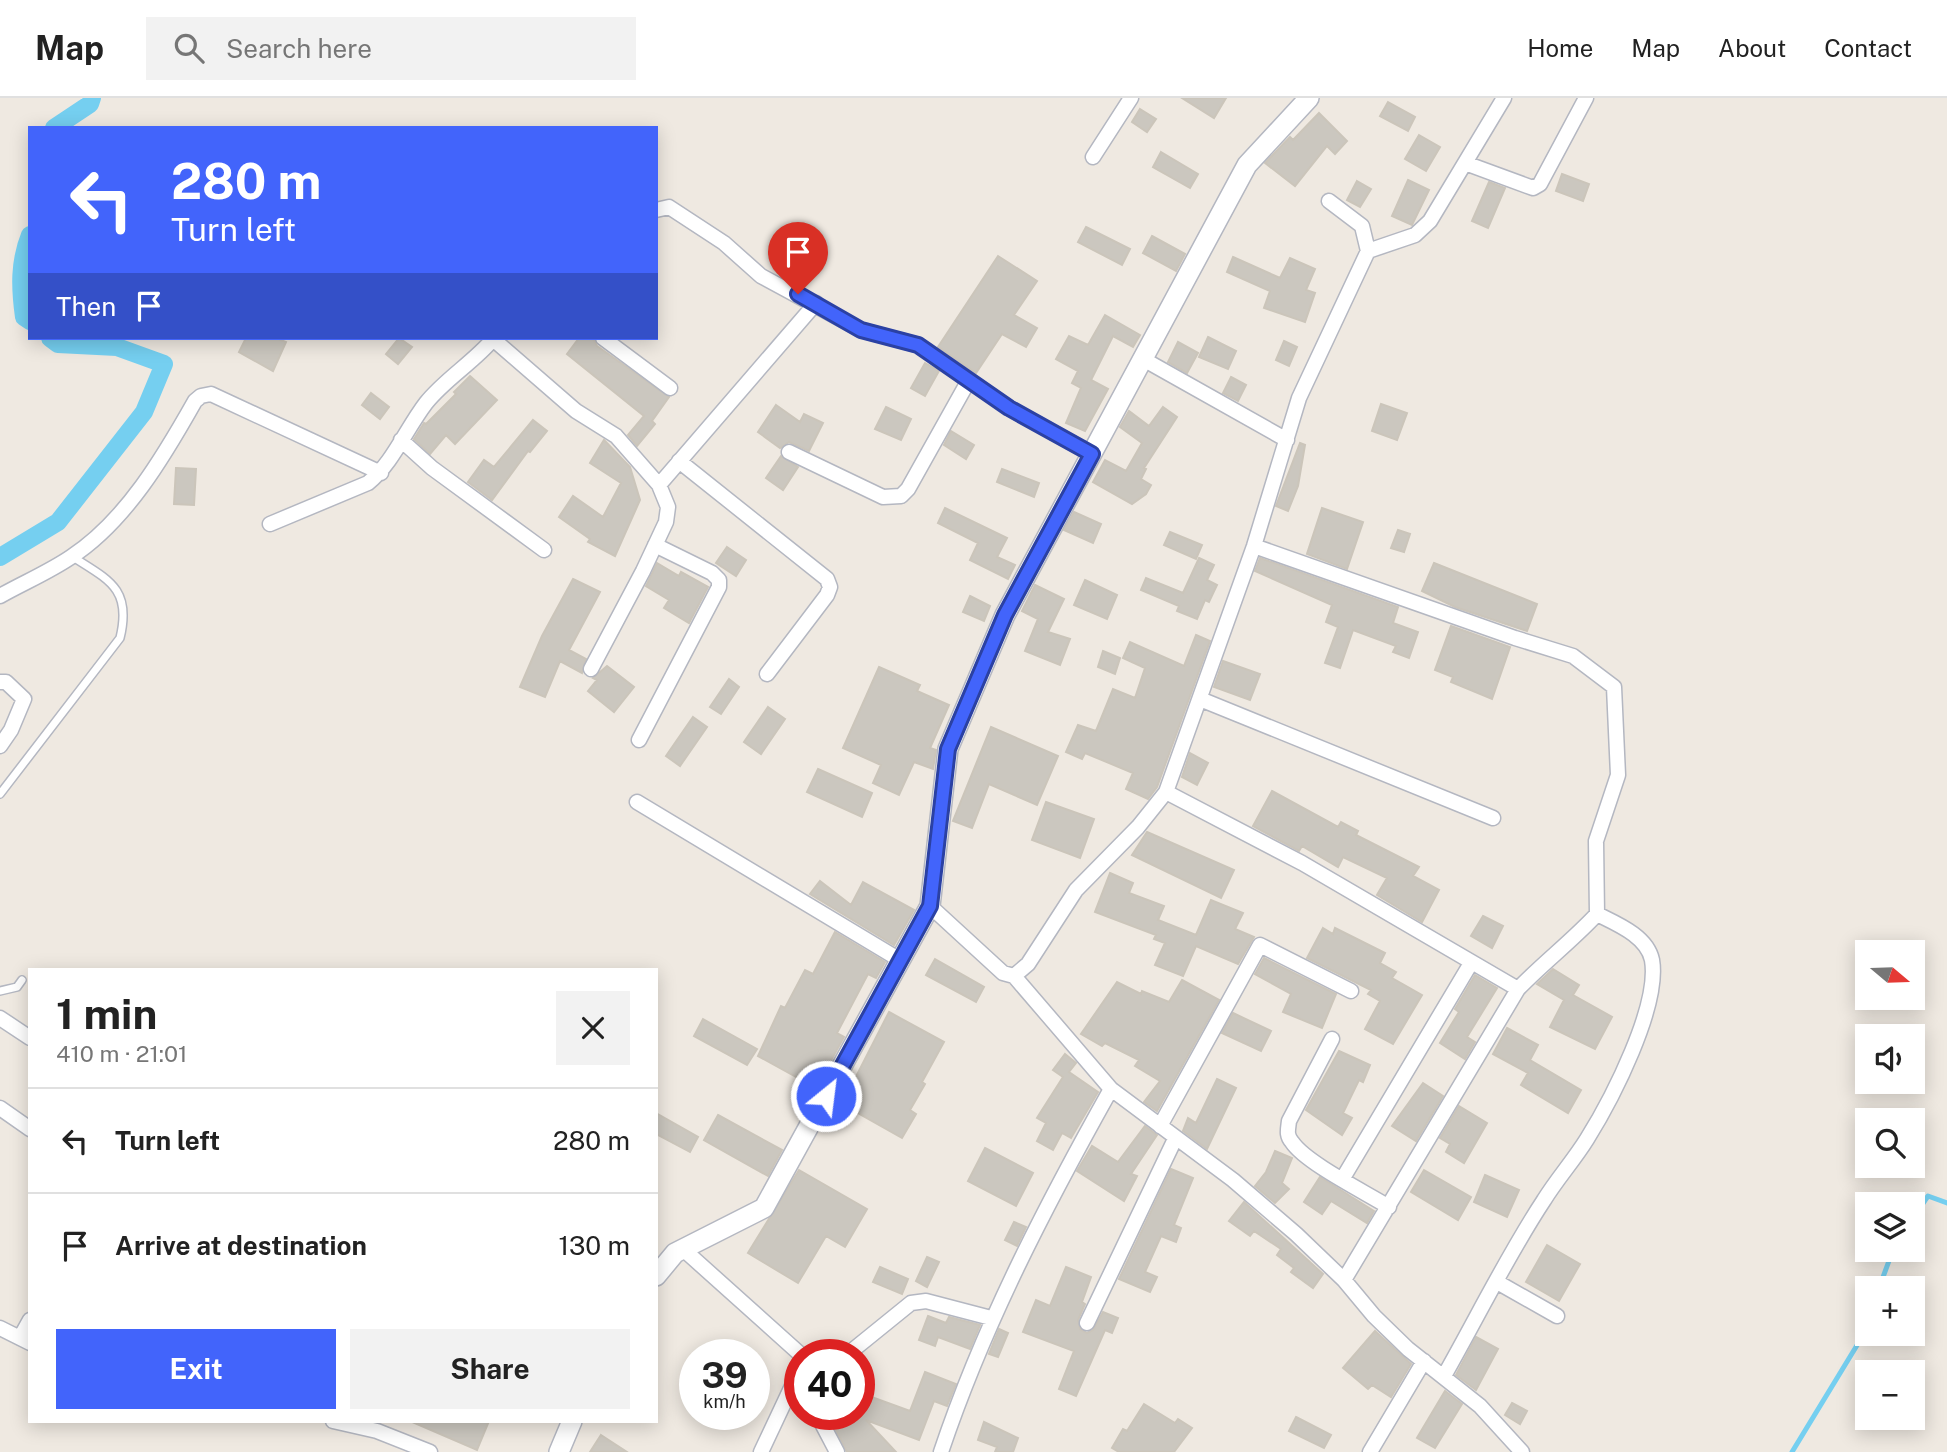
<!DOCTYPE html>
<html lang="en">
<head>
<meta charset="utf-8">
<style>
	:root { --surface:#fff; --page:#f2f2f2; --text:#222; --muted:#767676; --line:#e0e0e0; --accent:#4264fb }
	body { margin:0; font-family:"Public Sans",sans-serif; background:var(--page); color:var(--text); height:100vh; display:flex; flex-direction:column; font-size:26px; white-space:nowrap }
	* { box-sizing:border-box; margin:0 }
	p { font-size:23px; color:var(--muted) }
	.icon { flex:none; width:38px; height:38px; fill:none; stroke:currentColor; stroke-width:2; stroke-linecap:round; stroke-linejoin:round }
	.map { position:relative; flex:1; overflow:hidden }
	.sheet { position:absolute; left:28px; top:870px; width:630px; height:455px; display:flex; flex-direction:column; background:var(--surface); border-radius:0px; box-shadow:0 4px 18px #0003 }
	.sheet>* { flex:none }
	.guide { position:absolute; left:28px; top:28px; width:630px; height:214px; border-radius:0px; box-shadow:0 4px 18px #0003; background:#4264fb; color:#fff; overflow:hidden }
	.needle { width:46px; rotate:109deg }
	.fabs { position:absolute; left:1855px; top:842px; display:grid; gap:14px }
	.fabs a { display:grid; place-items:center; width:70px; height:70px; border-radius:0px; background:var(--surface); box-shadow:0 4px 18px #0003; font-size:35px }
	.speed { position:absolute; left:679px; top:1241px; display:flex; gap:14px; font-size:35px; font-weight:700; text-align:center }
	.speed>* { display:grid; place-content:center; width:91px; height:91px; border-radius:50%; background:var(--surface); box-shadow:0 4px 18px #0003; line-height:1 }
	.speed small { font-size:18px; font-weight:400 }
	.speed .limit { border:10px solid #d22; background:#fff; color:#111 }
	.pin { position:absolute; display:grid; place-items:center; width:60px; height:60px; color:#fff; margin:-72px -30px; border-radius:50% 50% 50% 0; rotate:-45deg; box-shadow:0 0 7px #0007 }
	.pin .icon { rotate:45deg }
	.me { position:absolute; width:77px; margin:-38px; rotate:29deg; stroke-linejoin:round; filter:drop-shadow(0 0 5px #0008) }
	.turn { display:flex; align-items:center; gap:24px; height:147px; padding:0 28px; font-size:32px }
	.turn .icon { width:91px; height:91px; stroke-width:2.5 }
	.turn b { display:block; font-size:49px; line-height:60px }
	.then { display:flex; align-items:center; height:66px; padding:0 28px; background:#0003; gap:14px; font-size:26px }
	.round { display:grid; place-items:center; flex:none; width:74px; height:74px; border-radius:0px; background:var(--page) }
	.head { display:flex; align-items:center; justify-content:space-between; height:119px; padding:0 28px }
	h1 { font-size:42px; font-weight:700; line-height:52px }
	.button { display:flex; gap:14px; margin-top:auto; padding:14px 28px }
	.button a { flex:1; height:80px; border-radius:0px; background:var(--accent); color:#fff; font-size:28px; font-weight:700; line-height:80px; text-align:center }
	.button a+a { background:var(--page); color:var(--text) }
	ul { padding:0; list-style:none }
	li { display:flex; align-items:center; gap:21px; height:105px; padding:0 28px; border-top:2px solid var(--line) }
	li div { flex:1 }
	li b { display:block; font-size:26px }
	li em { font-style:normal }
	header { display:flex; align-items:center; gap:42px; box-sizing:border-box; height:98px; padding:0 35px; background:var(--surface); border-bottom:2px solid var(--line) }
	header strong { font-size:33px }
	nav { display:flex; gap:38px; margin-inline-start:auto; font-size:24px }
	.search { width:490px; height:63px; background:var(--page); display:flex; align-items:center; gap:18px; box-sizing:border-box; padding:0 24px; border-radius:0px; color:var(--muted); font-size:26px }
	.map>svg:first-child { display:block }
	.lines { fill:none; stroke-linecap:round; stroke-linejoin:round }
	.stream { stroke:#75cff0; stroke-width:5 }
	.canal { stroke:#75cff0; stroke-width:18 }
	.building { fill:#cbc7bf; stroke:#cbc5ba; stroke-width:2 }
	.lane-casing { stroke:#b4b7c1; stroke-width:10 }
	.street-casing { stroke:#b4b7c1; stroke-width:17 }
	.secondary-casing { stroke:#b4b7c1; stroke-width:22 }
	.lane { stroke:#fff; stroke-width:7 }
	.street { stroke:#fff; stroke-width:14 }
	.secondary { stroke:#fff; stroke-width:19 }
	.route-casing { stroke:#2b41a3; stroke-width:18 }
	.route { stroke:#4264fb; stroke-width:12 }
</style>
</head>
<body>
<header>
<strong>Map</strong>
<div class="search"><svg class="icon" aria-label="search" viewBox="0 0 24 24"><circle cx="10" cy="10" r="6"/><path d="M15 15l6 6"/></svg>Search here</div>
<nav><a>Home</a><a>Map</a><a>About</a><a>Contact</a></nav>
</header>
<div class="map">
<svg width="1947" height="1354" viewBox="0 0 1947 1354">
	<rect width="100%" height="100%" fill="#efe9e1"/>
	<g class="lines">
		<path class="stream" d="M1913,1120L1928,1098L1947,1105
			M1879,1190L1893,1152
			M1792,1354L1859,1244L1867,1222"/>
		<path class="canal" d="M54,30L90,6L92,0
			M30,137C19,164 20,190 24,219L30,223
			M0,459L58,424L144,314L164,266L117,249L58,246L50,240"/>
	</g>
	<path class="building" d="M1182,0H1226L1214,20Z
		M1388,4L1415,19L1408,33L1380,18Z
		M1140,11L1156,21L1147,34L1132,24Z
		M1319,15L1347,43L1335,56L1327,48L1295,88L1265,65L1290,39L1293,42Z
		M1419,37L1440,49L1426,73L1405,61Z
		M1161,54L1198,76L1190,90L1153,69Z
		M1562,76L1589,86L1583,103L1556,93Z
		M1408,82L1429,92L1412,127L1392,118Z
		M1357,83L1371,91L1360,109L1347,102Z
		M1489,84L1505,90L1488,130L1472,123Z
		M1086,129L1130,151L1122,167L1078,144Z
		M1152,138L1185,156L1176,173L1143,155Z
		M998,158L1037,183L1014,217L1037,230L1026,249L1002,236L976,275L938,249Z
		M1233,159L1280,180L1290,160L1315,171L1306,192L1315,195L1305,224L1264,210L1270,193L1227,174Z
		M1105,217L1140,237L1133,249L1113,238L1091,282L1108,291L1085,333L1066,325L1081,290L1072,285L1078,273L1056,261L1069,238L1088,247Z
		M1208,239L1236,253L1228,271L1199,259Z
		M246,240H276L286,244L273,273L239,254Z
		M399,240L412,249L398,266L386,256Z
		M579,240H593L597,248L669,299L652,323L655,326L637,348L628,337L644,318L567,256Z
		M1284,243L1297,249L1289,268L1276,262Z
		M1178,244L1198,255L1187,275L1168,264Z
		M925,265L939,273L925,298L911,290Z
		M470,278L497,302L455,346L446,337L430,356L414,341L424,325L426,326L456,296L454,294Z
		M1231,279L1246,287L1238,303L1223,295Z
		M371,295L389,309L380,321L362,307Z
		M1381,306L1407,315L1397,342L1372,333Z
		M776,307L800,324L804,316L823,325L809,353L789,344L780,350L758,334Z
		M886,309L911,321L901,342L875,331Z
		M1163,309L1177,319L1144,370L1146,371L1141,381L1151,387L1146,396L1132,406L1093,384L1105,362L1126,373L1142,345L1120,329L1129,313L1149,328Z
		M533,322L547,333L530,354L528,353L492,402L468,384L484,362L494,369Z
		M951,333L974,347L966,361L944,347Z
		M604,342L630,369L640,402L615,458L588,444L590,441L559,419L573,398L603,419L621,385L590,365Z
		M1300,345L1305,347L1298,388L1288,413L1276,408Z
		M781,358L798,369L783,392L766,380Z
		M176,370L196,371L194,407L174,406Z
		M1002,371L1039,385L1034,399L997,384Z
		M945,410L1007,440L997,459L1015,467L1008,481L970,462L978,445L938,425Z
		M1322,410L1363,424L1347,471L1307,456Z
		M1074,414L1101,426L1093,445L1064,432Z
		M1398,432L1410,436L1404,454L1391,450Z
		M1170,434L1202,447L1196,461L1164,447Z
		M727,449L746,462L736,478L716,465Z
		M1199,460L1214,467L1207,482L1217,487L1209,504L1205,502L1197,521L1177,513L1179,508L1141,492L1146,480L1183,495Z
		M1260,460L1398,509L1393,525L1418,534L1409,560L1393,554L1396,548L1353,532L1340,570L1325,565L1338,529L1326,524L1332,507L1255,473Z
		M657,465L679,478L681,474L708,489L689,525L664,510L669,502L646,488Z
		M1434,465L1537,506L1527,533L1455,509L1422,493Z
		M573,481L600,494L569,552L586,561L582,575L560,563L545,599L520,589L542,538Z
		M1085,482L1117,497L1107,521L1074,507Z
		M1035,487L1064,501L1048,534L1070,541L1060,567L1025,553L1038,521L1022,513Z
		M970,498L990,508L984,523L963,514Z
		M1451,528L1510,549L1492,601L1451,584L1453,579L1435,572Z
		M1196,537L1210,543L1157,689L1148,701L1126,691L1133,675L1085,655L1082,661L1066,654L1078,627L1096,633L1113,591L1135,600L1145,570L1123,560L1130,544L1184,568Z
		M1103,553L1120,560L1115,576L1098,569Z
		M1223,563L1260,576L1250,602L1214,589Z
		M607,568L634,589L614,614L588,593L597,582L593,580Z
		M879,569L920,587L917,593L949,607L930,650L936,652L933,671L914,664L899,697L873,685L881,667L843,650Z
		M729,581L739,589L721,616L710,609Z
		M768,609L785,621L761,656L744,644Z
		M693,619L707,629L680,668L666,658Z
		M991,629L1058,658L1037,707L989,686L972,730L953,723Z
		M1190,655L1208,665L1197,687L1182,679Z
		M818,671L872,695L862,719L807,694Z
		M1272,693L1338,729L1341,724L1358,733L1356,737L1419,769L1413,778L1439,792L1422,824L1377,797L1387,780L1343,759L1338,769L1302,748L1299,753L1253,728Z
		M1046,704L1094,721L1080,760L1032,742Z
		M1147,734L1234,772L1221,800L1132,757Z
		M1110,775L1133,785L1129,795L1164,808L1158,822L1196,837L1211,802L1243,815L1235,831L1254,839L1238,866L1196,848L1183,878L1155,867L1165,845L1154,841L1156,837L1095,814Z
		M820,783L851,807L863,784L914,812L894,847L810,796Z
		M1483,818L1503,828L1492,850L1471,838Z
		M1323,830L1333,836L1335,830L1385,855L1380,865L1396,874L1392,880L1422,897L1393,946L1365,931L1380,903L1368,896L1371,892L1307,860Z
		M835,834L885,864L876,880L868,876L837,935L844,939L816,990L758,958L781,908L785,910L805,872L813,876Z
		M1264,860L1336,896L1322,930L1283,914L1291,896L1255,876Z
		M935,861L984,889L976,904L926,877Z
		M1553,871L1579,887L1573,897L1612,919L1595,951L1550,929L1564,902L1537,886Z
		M1475,877L1497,890L1467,939L1475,944L1465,961L1440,945L1459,914L1455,911Z
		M1182,882L1219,902L1157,1013L1144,1004L1160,983L1135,968L1139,962L1105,945L1102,948L1081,936L1117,884L1141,896L1142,893L1169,904Z
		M889,914L944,944L922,984L925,986L910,1012L916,1016L902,1040L842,1006Z
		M1233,915L1271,933L1261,953L1222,935Z
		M703,921L757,951L747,967L694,938Z
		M1507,930L1538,947L1530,962L1581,992L1568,1015L1521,987L1528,975L1493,956Z
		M1339,953L1370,967L1363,984L1359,982L1343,1015L1352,1020L1342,1037L1306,1012Z
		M1065,956L1076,965L1069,974L1098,994L1071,1040L1062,1035L1053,1052L1037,1043L1046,1025L1037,1020L1063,979L1053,972Z
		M1217,981L1236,990L1207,1051L1183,1033L1188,1020L1196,1025Z
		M1423,985L1443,998L1416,1043L1392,1028Z
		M1459,1008L1487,1025L1464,1065L1446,1054L1450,1046L1440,1040Z
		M656,1015L698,1039L690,1054L656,1036Z
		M718,1017L782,1052L768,1078L704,1042Z
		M1145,1028L1157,1037L1131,1076L1137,1078L1124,1103L1077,1073L1092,1048L1118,1064Z
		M985,1050L1033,1075L1016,1108L968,1083Z
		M1275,1053L1292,1060L1282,1085L1289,1091L1275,1105L1255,1088L1266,1074Z
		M1171,1071L1193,1080L1174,1127L1181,1130L1176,1144L1161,1138L1145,1174L1157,1179L1150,1194L1119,1181Z
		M799,1072L867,1111L845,1149L826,1138L798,1185L748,1155Z
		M1424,1072L1471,1099L1458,1122L1411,1094Z
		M1485,1077L1519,1092L1507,1119L1474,1104Z
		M1320,1079L1374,1113L1367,1125L1331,1103L1322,1116L1304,1104Z
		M1244,1104L1323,1176L1313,1190L1291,1174L1294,1170L1277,1157L1281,1151L1254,1133L1250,1138L1229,1123Z
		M1014,1124L1026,1129L1017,1148L1005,1142Z
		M1547,1147L1580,1166L1559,1203L1526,1184Z
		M927,1159L939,1164L927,1189L916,1183Z
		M880,1169L908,1181L902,1196L873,1184Z
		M1066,1169L1091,1179L1082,1204L1085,1206L1078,1222L1080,1231L1087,1235L1093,1232L1103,1214L1118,1220L1112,1235L1105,1232L1076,1298L1059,1291L1074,1253L1023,1234L1036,1202L1050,1208Z
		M928,1218L946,1225L949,1219L980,1227L970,1251L938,1239L935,1248L919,1242Z
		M999,1231L1008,1235L998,1259L989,1256Z
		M1375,1233L1411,1266L1391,1299L1372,1287L1368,1291L1343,1270Z
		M1476,1239L1498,1251L1476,1292L1456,1277Z
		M925,1274L956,1286L947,1308L934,1303L919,1342L866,1322L896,1354H847L831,1322L839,1316L861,1317L869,1298L910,1313Z
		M1445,1293L1462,1306L1435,1350L1417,1340Z
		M1512,1305L1527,1313L1520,1326L1505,1317Z
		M1144,1306L1175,1325L1178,1321L1192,1330L1174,1354H1119L1112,1350L1123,1331L1127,1333Z
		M1296,1319L1331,1337L1324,1350L1289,1333Z
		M410,1323H489L477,1352Z
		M984,1324L1018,1340L1013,1354H995L997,1349L978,1342Z
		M601,1337L627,1354H590Z"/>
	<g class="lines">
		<defs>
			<path id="lane" d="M0,696L120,540C132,491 109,482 73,459
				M0,893L17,889L22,882"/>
			<path id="street" d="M1093,59L1131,0
				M1465,65L1533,90L1540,86L1586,0
				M656,112L669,109L724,145L761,178L861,232L918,247L1009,310L1092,356
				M1368,153L1415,137L1430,123L1504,0
				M603,240L670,290
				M493,241L576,313L616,338L659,387L668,409L666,424L643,473L591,571
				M1143,261L1287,342
				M401,342L432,370L544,452
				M789,354L883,399L901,398L908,391L969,282
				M679,363L827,481L830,489L827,497L767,576
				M659,387L816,205
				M270,426L368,385C393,365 406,331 426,305C445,281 474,264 494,240
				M1254,448L1515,540L1573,558L1614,589L1618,677L1596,743L1597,816
				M0,498C23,485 49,474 71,459C126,423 164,358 195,303L201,298L211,296L381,375
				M0,584H6L24,601L11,632L0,648
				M1200,601L1493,720
				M639,642L719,489V482L712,475L655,447
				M1166,694L1302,765L1518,891L1344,1182
				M637,704L900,862
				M930,808L1003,875L1014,878L1028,866L1076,792L1138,729L1166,694L1254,448L1299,300L1368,153L1362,128L1329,103
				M1014,878L1111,991L1233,1082L1296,1136L1344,1182L1374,1218L1408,1251L1480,1308L1522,1354
				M0,920L30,940
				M1332,941L1289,1023C1288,1032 1286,1037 1292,1044C1306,1065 1365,1094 1389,1109
				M0,1010L30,1031
				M1160,1028L1260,847L1351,893
				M1343,1080L1471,865
				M683,1151L800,1256
				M1497,1184L1557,1218
				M1087,1225L1175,1041
				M0,1230L30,1245
				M20,1240L30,1222
				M848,1256L911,1205L926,1203L991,1220
				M1444,1278C1477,1220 1507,1158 1544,1102C1557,1081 1574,1062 1587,1041C1612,1001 1660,908 1652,862C1647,838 1617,826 1597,816C1572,843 1544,864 1518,891
				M817,1316L837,1354
				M333,1323L377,1333L430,1354
				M761,1354L800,1271
				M941,1354C984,1226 1045,1109 1111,991
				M1370,1354L1424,1263"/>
			<path id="secondary" d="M656,1178L675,1155L764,1110L930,808L948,651L1005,517L1247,67L1309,0
				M559,1354L572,1323"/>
		</defs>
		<use href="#lane" class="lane-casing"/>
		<use href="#street" class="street-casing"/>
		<use href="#secondary" class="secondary-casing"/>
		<use href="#lane" class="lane"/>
		<use href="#street" class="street"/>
		<use href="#secondary" class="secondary"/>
	</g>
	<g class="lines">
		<defs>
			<path id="route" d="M798,196L861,232L918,247L1009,310L1092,356L1005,517L948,651L930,808L826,998"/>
		</defs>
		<use href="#route" class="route-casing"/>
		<use href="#route" class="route"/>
	</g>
</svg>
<div class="fabs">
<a><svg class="needle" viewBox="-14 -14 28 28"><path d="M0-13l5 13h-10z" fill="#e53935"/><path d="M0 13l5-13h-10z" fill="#767676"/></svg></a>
<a><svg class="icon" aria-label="sound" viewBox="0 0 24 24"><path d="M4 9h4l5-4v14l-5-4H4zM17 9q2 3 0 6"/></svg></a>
<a><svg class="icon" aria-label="search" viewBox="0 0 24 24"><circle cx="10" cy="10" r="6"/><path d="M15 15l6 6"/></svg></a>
<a><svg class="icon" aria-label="layers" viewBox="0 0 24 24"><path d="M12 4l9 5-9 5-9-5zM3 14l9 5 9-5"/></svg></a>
<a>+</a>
<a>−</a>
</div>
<div class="speed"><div>39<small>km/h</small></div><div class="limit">40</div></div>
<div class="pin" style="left:798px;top:196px;background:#d93025"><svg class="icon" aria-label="arrive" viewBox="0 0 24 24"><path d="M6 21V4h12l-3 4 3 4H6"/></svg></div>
<svg class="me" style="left:826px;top:998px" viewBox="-20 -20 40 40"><circle r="17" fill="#4264fb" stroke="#fff" stroke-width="3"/><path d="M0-11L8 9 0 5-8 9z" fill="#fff"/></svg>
<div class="guide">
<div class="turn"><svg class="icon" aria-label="left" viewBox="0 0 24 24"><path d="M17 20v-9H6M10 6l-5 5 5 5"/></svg><div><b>280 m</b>Turn left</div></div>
<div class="then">Then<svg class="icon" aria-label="arrive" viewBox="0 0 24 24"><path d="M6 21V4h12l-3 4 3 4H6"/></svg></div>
</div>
<section class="sheet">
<div class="head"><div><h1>1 min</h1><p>410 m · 21:01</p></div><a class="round"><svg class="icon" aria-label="close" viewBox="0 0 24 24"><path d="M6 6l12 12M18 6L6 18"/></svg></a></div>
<ul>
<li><svg class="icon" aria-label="left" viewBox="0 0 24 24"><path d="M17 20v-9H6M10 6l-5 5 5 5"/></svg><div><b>Turn left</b></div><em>280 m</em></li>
<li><svg class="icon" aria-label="arrive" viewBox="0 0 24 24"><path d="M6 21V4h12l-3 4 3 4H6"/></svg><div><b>Arrive at destination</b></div><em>130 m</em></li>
</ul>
<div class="button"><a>Exit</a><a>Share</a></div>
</section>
</div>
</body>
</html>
